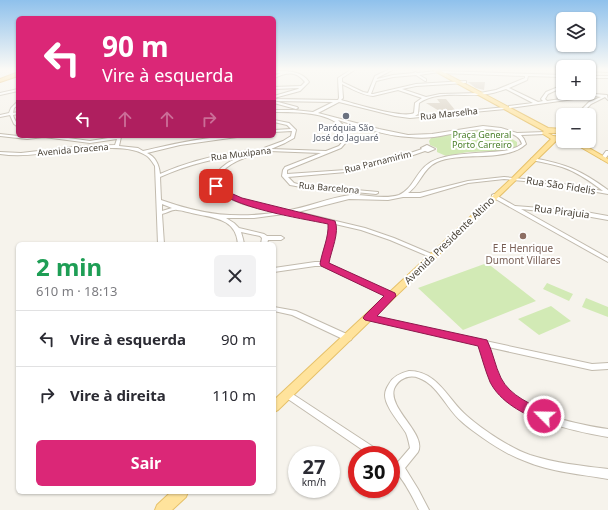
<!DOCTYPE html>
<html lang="pt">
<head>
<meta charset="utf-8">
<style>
	:root { --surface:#fff; --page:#f2f2f3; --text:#2b2b33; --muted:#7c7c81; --line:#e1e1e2; --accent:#db2777 }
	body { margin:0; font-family:"Noto Sans",sans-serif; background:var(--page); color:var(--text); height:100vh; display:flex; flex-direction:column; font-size:15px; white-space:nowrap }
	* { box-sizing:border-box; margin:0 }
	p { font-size:13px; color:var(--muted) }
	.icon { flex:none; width:22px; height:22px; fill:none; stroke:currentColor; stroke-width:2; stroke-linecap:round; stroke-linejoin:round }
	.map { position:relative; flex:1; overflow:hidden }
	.details { position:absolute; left:16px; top:242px; width:260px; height:252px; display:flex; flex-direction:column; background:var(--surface); border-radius:6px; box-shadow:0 1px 3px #0004 }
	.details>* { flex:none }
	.guide { position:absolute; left:16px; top:16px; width:260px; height:122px; border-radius:6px; box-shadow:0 1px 3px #0004; background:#db2777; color:#fff; overflow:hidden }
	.fabs { position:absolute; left:556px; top:12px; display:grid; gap:8px }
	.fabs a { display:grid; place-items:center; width:40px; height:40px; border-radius:6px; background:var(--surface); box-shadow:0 1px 3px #0004; font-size:20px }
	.speed { position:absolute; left:288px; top:446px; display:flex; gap:8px; font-size:20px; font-weight:700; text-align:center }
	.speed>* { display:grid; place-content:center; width:52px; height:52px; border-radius:50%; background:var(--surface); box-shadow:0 1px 3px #0004; line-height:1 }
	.speed small { font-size:10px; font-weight:400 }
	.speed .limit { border:6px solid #d22; background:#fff; color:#111 }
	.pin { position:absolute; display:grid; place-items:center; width:34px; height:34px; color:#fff; margin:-17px; border-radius:8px; box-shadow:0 2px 6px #0006 }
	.me { position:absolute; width:44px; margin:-22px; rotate:293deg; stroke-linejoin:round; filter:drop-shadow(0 0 3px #0008) }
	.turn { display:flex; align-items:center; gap:14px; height:84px; padding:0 20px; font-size:18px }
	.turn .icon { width:52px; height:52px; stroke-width:2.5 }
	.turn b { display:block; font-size:28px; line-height:34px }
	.lanes { display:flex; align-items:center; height:38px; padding:0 20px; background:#0003; justify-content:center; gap:20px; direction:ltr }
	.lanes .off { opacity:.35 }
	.round { display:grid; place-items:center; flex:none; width:42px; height:42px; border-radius:6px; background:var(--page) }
	.head { display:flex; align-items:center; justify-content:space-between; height:68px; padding:0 20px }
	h1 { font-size:24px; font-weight:700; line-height:30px; color:#1e9e55 }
	.primary-button { display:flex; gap:8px; margin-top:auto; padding:8px 20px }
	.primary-button a { flex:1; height:46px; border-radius:6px; background:var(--accent); color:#fff; font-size:16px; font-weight:700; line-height:46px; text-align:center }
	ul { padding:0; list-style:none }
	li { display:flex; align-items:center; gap:12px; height:56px; padding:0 20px; border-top:1px solid var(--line) }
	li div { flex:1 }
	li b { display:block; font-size:15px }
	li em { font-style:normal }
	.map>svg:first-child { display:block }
	.green { fill:#d2eab5 }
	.building { fill:#d8cfc1 }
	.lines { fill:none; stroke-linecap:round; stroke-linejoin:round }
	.minor-casing { stroke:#c2bbae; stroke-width:2 }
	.major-casing { stroke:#e6c16a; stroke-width:2 }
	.highway-casing { stroke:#e0a43c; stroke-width:2 }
	.minor { fill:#fff; fill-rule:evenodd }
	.major { fill:#ffe39c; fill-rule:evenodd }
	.highway { fill:#ffcf6e; fill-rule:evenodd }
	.route { fill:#db2777; stroke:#8e194d }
	.worship-dot { fill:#6b7280; stroke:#fff; stroke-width:1.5 }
	.education-dot { fill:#8d6e63; stroke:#fff; stroke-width:1.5 }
	.labels { text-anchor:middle; stroke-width:4; stroke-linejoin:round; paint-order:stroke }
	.far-street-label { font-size:9px; fill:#4b4439; stroke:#fff }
	.far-worship-label { font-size:9px; fill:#5b616d; stroke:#fff }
	.far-park-label { font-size:9px; fill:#4a7f2a; stroke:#fff }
	.street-label { font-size:10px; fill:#4b4439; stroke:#fff }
	.education-label { font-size:10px; fill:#785e54; stroke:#fff }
</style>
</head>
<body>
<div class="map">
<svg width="608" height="510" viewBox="0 0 608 510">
	<rect width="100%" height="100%" fill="#f6f3ec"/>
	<path class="green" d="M481,129L501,132L517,142V146L510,149L499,151L468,152L446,156L437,152V148L430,145L429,141L431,138L435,137Z
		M487,263L536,301L463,330L418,288Z
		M547,283L573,294L569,301L543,289Z
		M586,298L608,307V317L582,307Z
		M551,306L571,321L539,335L518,319Z"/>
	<path class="building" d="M468,82H485L484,90L476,88Z
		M437,99H446L455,110L441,112L426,103H440Z"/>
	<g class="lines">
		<defs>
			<path id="minor" d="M352,69H356L342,78V82L363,92L368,93L375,76L390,69H394L377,78V79L393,75L414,73L415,72L417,73L438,71L439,72L419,75L426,79V81H425L416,75L393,77L376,81L371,94H373L416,84L465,81H466V83L416,86L402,89L426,97L440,94L480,93L496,90L525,78V76L441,73L442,71L563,75V77L528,76L527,80L509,88L538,102L543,101L541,99L546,92L563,85V87L548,94L545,99L547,101L595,94L607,95L608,100L605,97L591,104L580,115H576L589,102L601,97L595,96L510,108H509V106L533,103L506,89C498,92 490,94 481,95C460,96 437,91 419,103L418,114L415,116L506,107L507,108L505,109L410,118L395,116L339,102L318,113L379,129L408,135L432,134L483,126L501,128L517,133L545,132L547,133L545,134L521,135L524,139L526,144C506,163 463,151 437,162C423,168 420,185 408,193H420L468,181L504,177L545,181L603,191C590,181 577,172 562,167C552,164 542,162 531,160V159L533,158C565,164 581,170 608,190V194L545,183L504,179L468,183L420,197H403L388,200L349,199L298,212L365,228L394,238L434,255L435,256L434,257H430L390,240L361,230L335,224L334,238L327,263L393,294L394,296L393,298H391L323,266H315L274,272V268L315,262H321C325,249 330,237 329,223L291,213L254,218H226L234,223L239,228L264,234L267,236H281L284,238L281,240H268L267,244H261L262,238L260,236L241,232L243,239L244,244H238C236,219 215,218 196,214C191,213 181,210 177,210C173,209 167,213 162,214L164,244H158L155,166C153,163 150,158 147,156C137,149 123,148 112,148C94,147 76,149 59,151C39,154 20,157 0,154V152L21,153L82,146L115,145L117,139L90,143L44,137L27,139L0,136V134L27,137L54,136L90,141L120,136L121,137L119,146L138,148L143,151C174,144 207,136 239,136L237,137L180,145L147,153C156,157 159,165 160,174C185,163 211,156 238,152C244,151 251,149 256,151L283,141L291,136L292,131L274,132V130L291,129L287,125L274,122V120L289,123L296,130L294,138L285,143L271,149L326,151L339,146L345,139C344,136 344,132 343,130C333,111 292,112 274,112V110H294L313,112L333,102L274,101L297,107L298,108L296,109L274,103V99L338,100L339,98L338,78ZM342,84C352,89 362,95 373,96L398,90L422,98L415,103L414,113C403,119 356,104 341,100L343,98ZM338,120C361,127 385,136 409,137C417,138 426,138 434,137C459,133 484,124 509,133C515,135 520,137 522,144L517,147L509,150C487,154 445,151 428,164C416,172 413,189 399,195C383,200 366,194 350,195C328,198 306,208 284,211V210C261,205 233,203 217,184C218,181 219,177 220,175C228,161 253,155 267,150L269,151L321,153L285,167L283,170L282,176L290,185L301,187L376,194L378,193V192L301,185L294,183L288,177L346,172L396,161L425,151L428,152L435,149L427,145L421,148L422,149L393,159L346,170L287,174V170L289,169L341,148L349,139L347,129ZM251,153C239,157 222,163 216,175C214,178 214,181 213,184C228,204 256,208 280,212C235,219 203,215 161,200L160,177C189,164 219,157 251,153ZM162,204L172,208L162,211Z
				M589,69L608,70V72L589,71Z
				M274,71C286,71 301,70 309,82L300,91L274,98V96L298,89L299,88L274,89V87L301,86L305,82C295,70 286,73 274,78V76L281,73H274Z
				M589,76H608V78H589Z
				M18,89V91L0,95V93Z
				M17,102H18V105L14,108L13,113L18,112V114L13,115C14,120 18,123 18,127L14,124L10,115L0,117V115L9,113L11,108Z
				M606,151H608V155L605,159H601V158Z
				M494,194L515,206L580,211L608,216V220L580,215L521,209L608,258V262L492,197V195Z
				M274,307L296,311L351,336L352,338L351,340L348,341L345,340L292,315L274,311Z
				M367,316H369L592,364L608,363V369L592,370L488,347C491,358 493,369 499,379C518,412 573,424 608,429V437C571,431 519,419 496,388C487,375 484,360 480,345L369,320H367L365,318Z
				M409,371C438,371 448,400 467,416C483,430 510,448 530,455C555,463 582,466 608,469V479C580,474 551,472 525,461C510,456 496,447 483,438C475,432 467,427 461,421C446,408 438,385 419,378C409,374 398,379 394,389C388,409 427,434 418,452L405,468L418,489L429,510H419C413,498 402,475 391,468V459L398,462L410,448C409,443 408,438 406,433C400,423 385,407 385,395C385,391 387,387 389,384C393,376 401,373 409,371Z
				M288,392L291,393L381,452L383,455H370L285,397L284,395L285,393Z"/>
			<path id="major" d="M431,69H437L548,128L563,129V133H548L553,136L563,137V141L557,140L517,179L278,410L274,412V400L513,177L551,139L543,134L542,133L544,131Z
				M570,141H577L608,159V163Z
				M171,492H188L186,497L172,510H155L157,505Z"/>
			<path id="highway" d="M16,73H18V76L0,82V79Z"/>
		</defs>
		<use href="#minor" class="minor-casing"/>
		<use href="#major" class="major-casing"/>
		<use href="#highway" class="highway-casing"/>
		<use href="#minor" class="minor"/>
		<use href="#major" class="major"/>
		<use href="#highway" class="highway"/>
	</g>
	<linearGradient id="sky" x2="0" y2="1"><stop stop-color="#8fc1ec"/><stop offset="0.49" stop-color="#fbfaf6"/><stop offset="1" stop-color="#fbfaf6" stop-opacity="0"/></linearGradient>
	<rect width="608" height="141" fill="url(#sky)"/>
	<path class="route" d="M216,184L226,191L242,198L335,221C340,232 331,251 329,263L395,293L396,296L377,316L487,340C493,352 495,366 501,378C510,396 532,405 549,412L551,416L549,420L544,422C523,414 500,402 490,382C485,370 482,358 478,346L365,320L363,318L365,315L384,296L321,266L320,264C322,251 329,237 328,224C300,218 230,208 212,186Z"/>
	<circle class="worship-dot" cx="346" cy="116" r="4"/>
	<circle class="education-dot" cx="523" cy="236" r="4"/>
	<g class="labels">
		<g class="far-street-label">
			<text transform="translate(449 114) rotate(-6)" y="3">Rua Marselha</text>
			<text transform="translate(73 150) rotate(-5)" y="3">Avenida Dracena</text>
			<text transform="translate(241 154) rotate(-7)" y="3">Rua Muxipana</text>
			<text transform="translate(378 162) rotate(-14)" y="3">Rua Parnamirim</text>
			<text transform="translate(329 188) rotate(5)" y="3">Rua Barcelona</text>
		</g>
		<g class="far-worship-label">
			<text x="346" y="131">Paróquia São<tspan x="346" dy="10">José do Jaguaré</tspan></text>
		</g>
		<g class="far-park-label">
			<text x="482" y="138">Praça General<tspan x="482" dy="10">Porto Carreiro</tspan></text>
		</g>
		<g class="street-label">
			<text transform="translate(561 185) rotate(9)" y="4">Rua São Fidelis</text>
			<text transform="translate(562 211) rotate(7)" y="4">Rua Pirajuia</text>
			<text transform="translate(449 240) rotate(-44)" y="4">Avenida Presidente Altino</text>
		</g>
		<g class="education-label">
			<text x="523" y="252">E.E Henrique<tspan x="523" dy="12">Dumont Villares</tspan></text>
		</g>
	</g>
</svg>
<div class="fabs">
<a><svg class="icon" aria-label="layers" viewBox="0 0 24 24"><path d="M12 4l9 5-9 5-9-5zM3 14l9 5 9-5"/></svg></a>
<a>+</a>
<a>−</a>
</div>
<div class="speed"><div>27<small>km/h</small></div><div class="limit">30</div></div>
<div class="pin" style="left:216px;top:186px;background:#d93025"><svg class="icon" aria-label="arrive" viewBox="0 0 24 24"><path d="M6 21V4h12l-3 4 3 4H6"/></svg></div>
<svg class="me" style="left:544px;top:416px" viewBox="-20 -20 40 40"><circle r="17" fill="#db2777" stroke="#fff" stroke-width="3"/><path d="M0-11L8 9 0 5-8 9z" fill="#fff"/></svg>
<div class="guide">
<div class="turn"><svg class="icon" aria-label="left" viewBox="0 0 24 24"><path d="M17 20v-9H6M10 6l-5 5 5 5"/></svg><div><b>90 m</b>Vire à esquerda</div></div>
<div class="lanes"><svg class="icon" aria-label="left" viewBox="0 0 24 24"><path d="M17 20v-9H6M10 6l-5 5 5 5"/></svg><svg class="icon off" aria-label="ahead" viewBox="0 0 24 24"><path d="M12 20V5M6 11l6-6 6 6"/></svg><svg class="icon off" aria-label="ahead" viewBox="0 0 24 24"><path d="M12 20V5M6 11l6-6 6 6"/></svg><svg class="icon off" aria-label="right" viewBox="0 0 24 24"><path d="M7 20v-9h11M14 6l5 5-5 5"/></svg></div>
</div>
<section class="details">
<div class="head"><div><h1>2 min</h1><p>610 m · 18:13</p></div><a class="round"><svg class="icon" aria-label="close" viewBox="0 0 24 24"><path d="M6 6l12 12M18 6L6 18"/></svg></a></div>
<ul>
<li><svg class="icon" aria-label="left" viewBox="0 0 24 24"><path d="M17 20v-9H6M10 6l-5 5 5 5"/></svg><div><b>Vire à esquerda</b></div><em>90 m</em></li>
<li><svg class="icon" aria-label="right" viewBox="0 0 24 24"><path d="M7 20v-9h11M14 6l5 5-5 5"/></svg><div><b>Vire à direita</b></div><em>110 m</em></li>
</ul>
<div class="primary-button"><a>Sair</a></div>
</section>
</div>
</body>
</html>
